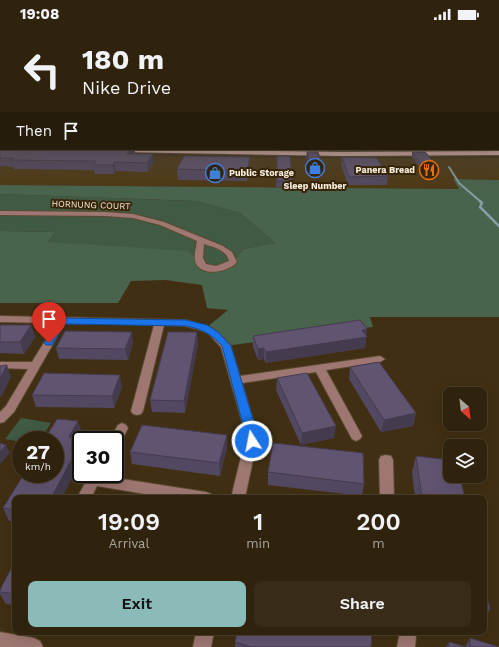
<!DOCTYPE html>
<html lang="en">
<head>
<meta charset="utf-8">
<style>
	:root { --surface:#30230e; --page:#382b17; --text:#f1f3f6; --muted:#a8a49e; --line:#4b402e; --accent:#8bbbb9 }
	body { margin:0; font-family:"Work Sans",sans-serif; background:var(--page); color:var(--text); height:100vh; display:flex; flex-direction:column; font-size:15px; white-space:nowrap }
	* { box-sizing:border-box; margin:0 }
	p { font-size:13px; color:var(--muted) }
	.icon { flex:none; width:22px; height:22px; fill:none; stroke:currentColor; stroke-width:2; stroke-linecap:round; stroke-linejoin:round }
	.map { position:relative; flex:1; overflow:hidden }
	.drawer { position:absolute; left:12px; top:467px; width:475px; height:140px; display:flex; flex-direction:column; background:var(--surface); border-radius:8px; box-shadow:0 4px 16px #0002,0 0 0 1px var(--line) }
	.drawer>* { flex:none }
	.hud { position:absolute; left:0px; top:0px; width:499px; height:122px; box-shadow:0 4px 16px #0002,0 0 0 1px var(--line); background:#30230e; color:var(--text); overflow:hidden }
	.needle { width:26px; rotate:152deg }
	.controls { position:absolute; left:443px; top:359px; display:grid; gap:8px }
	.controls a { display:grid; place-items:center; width:44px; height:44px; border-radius:8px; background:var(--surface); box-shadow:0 4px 16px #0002,0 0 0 1px var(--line); font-size:20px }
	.speed { position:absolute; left:12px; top:403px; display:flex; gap:8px; font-size:20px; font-weight:700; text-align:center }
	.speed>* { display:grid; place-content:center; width:52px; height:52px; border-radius:50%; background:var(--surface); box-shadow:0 4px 16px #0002,0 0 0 1px var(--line); line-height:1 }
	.speed small { font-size:10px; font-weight:400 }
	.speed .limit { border:2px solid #111; border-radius:6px; background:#fff; color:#111 }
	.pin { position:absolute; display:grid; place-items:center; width:34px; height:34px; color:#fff; margin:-41px -17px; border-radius:50% 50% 50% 0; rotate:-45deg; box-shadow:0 0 4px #0007 }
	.pin .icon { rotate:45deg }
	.me { position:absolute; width:44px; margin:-22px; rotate:349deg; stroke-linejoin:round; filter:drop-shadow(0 0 3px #0008) }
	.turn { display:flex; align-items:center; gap:14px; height:84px; padding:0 16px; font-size:18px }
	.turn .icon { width:52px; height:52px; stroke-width:2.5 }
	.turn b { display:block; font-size:28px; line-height:34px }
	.then { display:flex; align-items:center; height:38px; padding:0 16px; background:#0003; gap:8px; font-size:15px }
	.eta { display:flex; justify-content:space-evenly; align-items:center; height:68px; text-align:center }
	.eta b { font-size:24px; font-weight:600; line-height:28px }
	.cta { display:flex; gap:8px; margin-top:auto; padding:8px 16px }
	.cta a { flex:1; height:46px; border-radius:8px; background:var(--accent); color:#111; font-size:16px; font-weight:600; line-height:46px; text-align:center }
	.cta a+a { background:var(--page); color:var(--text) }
	.status { display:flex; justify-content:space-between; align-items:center; height:28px; padding:0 20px; background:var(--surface); direction:ltr }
	.status svg { height:11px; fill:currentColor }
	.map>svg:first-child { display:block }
	.built { fill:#4d3813 }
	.green { fill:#405a44 }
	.forest { fill:#49644d }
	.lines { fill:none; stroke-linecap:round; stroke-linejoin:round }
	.stream-far1 { stroke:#869ea3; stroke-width:2 }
	.stream { stroke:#869ea3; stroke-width:2.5 }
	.minor-casing { stroke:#5a4a2f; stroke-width:2 }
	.major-casing { stroke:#5a4a2f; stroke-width:2 }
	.minor { fill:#9e7772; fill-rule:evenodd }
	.major { fill:#f5c5bf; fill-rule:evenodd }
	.wall { fill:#534861 }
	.shaded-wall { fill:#443b4f }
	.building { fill:#615471; stroke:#443b4f }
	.route { fill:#1a73e8; stroke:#114b97 }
	.labels { text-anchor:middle; stroke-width:4; stroke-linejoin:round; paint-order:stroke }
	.far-poi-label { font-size:9px; font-weight:bold; fill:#f9eede; stroke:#362508; text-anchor:end }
	.far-street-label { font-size:9px; fill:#f9eede; stroke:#362508 }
</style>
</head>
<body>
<div class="status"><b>19:08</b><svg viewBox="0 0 49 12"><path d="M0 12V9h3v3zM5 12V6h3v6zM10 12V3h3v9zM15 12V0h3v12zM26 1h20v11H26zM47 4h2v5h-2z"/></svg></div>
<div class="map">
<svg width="499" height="619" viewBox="0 0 499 619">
	<rect width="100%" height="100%" fill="#402f12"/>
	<path class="built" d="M498,108L499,123L307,125L47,121H498Z
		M0,125L288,130H499V152L454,151L459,161L0,157Z"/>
	<path class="green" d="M0,166L196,173L240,185L277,215L243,221L228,241L205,240L48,214L55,204L0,203Z
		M21,390L51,395L40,412H21V414L5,411Z"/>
	<path class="forest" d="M453,151L499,152V289H370L373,299L224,318L206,300L228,282L207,280L202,257L165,252L131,253L118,275H0V203L55,204L48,214L188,223L205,240L228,241L243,221L276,215L240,185L196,173L0,166V157L459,161Z"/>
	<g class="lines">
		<path class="stream-far1" d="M449,139L459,155L481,174"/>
		<path class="stream" d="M480,173L482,175L480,179L499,198"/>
		<defs>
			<path id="minor" d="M498,95H499V97H498Z
				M0,183L105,184L133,186L164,194L223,218L232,224L237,234C229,244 204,249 196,236C193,229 196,220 197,213L160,197L133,190L105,188L0,187ZM204,216C213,219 227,222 229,233L216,238L206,236L203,230Z
				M0,288L186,292L213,300L230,316L240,348L380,328L385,331L380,334L326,342L362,408L360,411L356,413L352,411L316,344L242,355L258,408L245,470H231L246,408L221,319L207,304L185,298L164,297L143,383L141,386L137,387L133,386L131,383L154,297L65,295L14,384L4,394L0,395V384L6,378L28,341L0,340V334H32L56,295L0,294Z
				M122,395L126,397L128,400L120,416L115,418V412H109L118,397Z
				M386,427L391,428L393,432L394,470H380L379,432L381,428Z
				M90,446H104L103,448L206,464L211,466L213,470H169L97,458L91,470H77Z
				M0,604L34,610L40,613L43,619H0Z
				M196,604H214L211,619H193Z
				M400,604H414L416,609L415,619H397Z"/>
			<path id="major" d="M123,121L343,124L499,123V127L343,128L121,124V122Z"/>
		</defs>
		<use href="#minor" class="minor-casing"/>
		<use href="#major" class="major-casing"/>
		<use href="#minor" class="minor"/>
		<use href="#major" class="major"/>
	</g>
	<path class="wall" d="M498,96H499V118H498Z
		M0,117L1,121H135V126L154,134L148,144L116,143L114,146H95L94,142L14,141V139L0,138Z
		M304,121H316V122H305Z
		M405,121H438V122H406Z
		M307,124L323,140V145H310L306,129Z
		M412,124L441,142L439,147H425L412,129Z
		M277,128L292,153L291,159H276Z
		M342,129L388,148L387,157H348L341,137Z
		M250,139L247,153L178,152L177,141Z
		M0,297H31L35,309L24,326L0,325Z
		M367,301L365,320L266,335L264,331L258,332L253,319V308Z
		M133,315L128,332L59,331L56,320Z
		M198,316L185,385L152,384L150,372Z
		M350,339L416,385L413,398L381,404L349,351Z
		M277,350L334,410L301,417L276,362Z
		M122,359L114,380L36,379L32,367Z
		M82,405L79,410H83V412H81L15,470V494L9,493L3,480Z
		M227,419L220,448L132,436L130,424Z
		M416,428L465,470H415L412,444Z
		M268,444L364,456L362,468L268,457Z
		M15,533V577L6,576L0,566V562Z
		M484,556L490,581L484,592Z
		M470,610L499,619H446L449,614L465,619Z
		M235,614L371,619H235Z"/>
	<path class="shaded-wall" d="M131,121H135V126H127Z
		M153,126L154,134L148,144L147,135Z
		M250,129V139L247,153V143Z
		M114,134L116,143L114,146L113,137Z
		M31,297L35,309L24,326L20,314Z
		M367,301L365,320L266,335V324Z
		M132,304L133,315L128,332L125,321Z
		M197,304L198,316L185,385L184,373Z
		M264,320V331L258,332V321Z
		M7,337L11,349L1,370L0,368V350Z
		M120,347L122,359L114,380L112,368Z
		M416,385L413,398L381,404L384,392Z
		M78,393L82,405L73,421L69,409Z
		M336,398L334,410L301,417L302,405Z
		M227,407V419L220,448L219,435Z
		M81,413V432L62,470H51Z
		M6,417L10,425L0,436V424Z"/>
	<path class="building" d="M498,96H499V113H498Z
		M0,117H1V121H131L127,126H153L147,135L114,134L113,137H93L96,133L12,132L14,130H0Z
		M307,124H318L323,140H310Z
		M412,124H425L441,142H426Z
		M184,128L250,129L247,143L177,141Z
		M277,128H290L292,153H277Z
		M342,129L377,130L388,148L349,149Z
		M360,292L367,301L362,302L367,309L266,324L264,320L258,321L253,308Z
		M0,297H31L20,314H0Z
		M65,303L132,304L125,321L56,320Z
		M168,304H197L184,373L150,372Z
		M379,334L416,385L384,392L350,339Z
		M7,337L0,350V338Z
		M44,345L120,347L112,368L32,367Z
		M307,345L336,398L302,405L277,350Z
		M57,391L78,393L69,409L83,410L51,470H15V482L3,480L24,446H55V412H44Z
		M142,397L227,407L219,435L130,424Z
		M0,415L6,417L0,424Z
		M273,415L363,425L364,456L268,444Z
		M416,428L450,432V448H460L465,470H422Z
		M15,533V566L0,564V562Z
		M484,556L490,581H484Z
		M237,604H372L371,619H251L235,614Z
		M470,610L499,619H470Z
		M449,614L466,619H449Z"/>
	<linearGradient id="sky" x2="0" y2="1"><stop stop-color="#231a0a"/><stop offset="0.47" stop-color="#534d44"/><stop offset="1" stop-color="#534d44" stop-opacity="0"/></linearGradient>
	<rect width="499" height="163" fill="url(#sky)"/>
	<path class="route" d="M62,290L186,292L207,297L218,304L231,318L258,408L256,416L252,418L248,416L246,408L222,318C211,306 202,301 186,298L65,296L52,317H46L44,315L59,291Z"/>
	<defs>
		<symbol id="shop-ring" viewBox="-11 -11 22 22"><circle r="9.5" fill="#362508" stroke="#3f7fe0" stroke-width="1.5"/><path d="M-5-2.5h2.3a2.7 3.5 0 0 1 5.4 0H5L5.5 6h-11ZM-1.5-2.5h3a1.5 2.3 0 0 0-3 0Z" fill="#3f7fe0"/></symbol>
		<symbol id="restaurant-ring" viewBox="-11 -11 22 22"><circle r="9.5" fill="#362508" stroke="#e8710a" stroke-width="1.5"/><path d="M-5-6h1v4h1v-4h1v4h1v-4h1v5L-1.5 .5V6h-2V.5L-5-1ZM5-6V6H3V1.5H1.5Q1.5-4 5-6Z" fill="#e8710a"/></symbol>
	</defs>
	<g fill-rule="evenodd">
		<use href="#shop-ring" x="304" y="129" width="22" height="22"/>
		<use href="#restaurant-ring" x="418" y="131" width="22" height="22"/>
		<use href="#shop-ring" x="204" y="134" width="22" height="22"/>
	</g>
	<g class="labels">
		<g class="far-poi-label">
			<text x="415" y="145">Panera Bread</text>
			<text x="229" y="148" text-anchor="start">Public Storage</text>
			<text x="315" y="161" text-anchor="middle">Sleep Number</text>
		</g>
		<g class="far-street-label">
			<text transform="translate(91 177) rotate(2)" y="3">HORNUNG COURT</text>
		</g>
	</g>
</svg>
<div class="controls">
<a><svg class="needle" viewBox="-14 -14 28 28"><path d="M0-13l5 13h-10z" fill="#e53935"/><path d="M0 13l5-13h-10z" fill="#a8a49e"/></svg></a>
<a><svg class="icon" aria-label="layers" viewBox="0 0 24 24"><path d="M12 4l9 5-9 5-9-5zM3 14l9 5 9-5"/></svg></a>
</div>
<div class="speed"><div>27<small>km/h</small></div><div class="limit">30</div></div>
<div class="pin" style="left:49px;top:315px;background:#d93025"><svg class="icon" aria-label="arrive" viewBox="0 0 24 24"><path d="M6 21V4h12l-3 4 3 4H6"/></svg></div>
<svg class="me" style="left:252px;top:413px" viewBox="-20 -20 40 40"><circle r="17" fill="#1a73e8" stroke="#fff" stroke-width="3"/><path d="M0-11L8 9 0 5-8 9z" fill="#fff"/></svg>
<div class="hud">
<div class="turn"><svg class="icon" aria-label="left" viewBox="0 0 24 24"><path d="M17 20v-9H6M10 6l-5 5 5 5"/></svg><div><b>180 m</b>Nike Drive</div></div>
<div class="then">Then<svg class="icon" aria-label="arrive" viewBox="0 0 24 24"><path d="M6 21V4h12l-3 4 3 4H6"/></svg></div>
</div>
<section class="drawer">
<div class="eta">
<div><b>19:09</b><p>Arrival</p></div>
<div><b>1</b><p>min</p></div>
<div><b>200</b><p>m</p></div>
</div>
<div class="cta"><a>Exit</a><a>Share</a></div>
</section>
</div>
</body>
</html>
